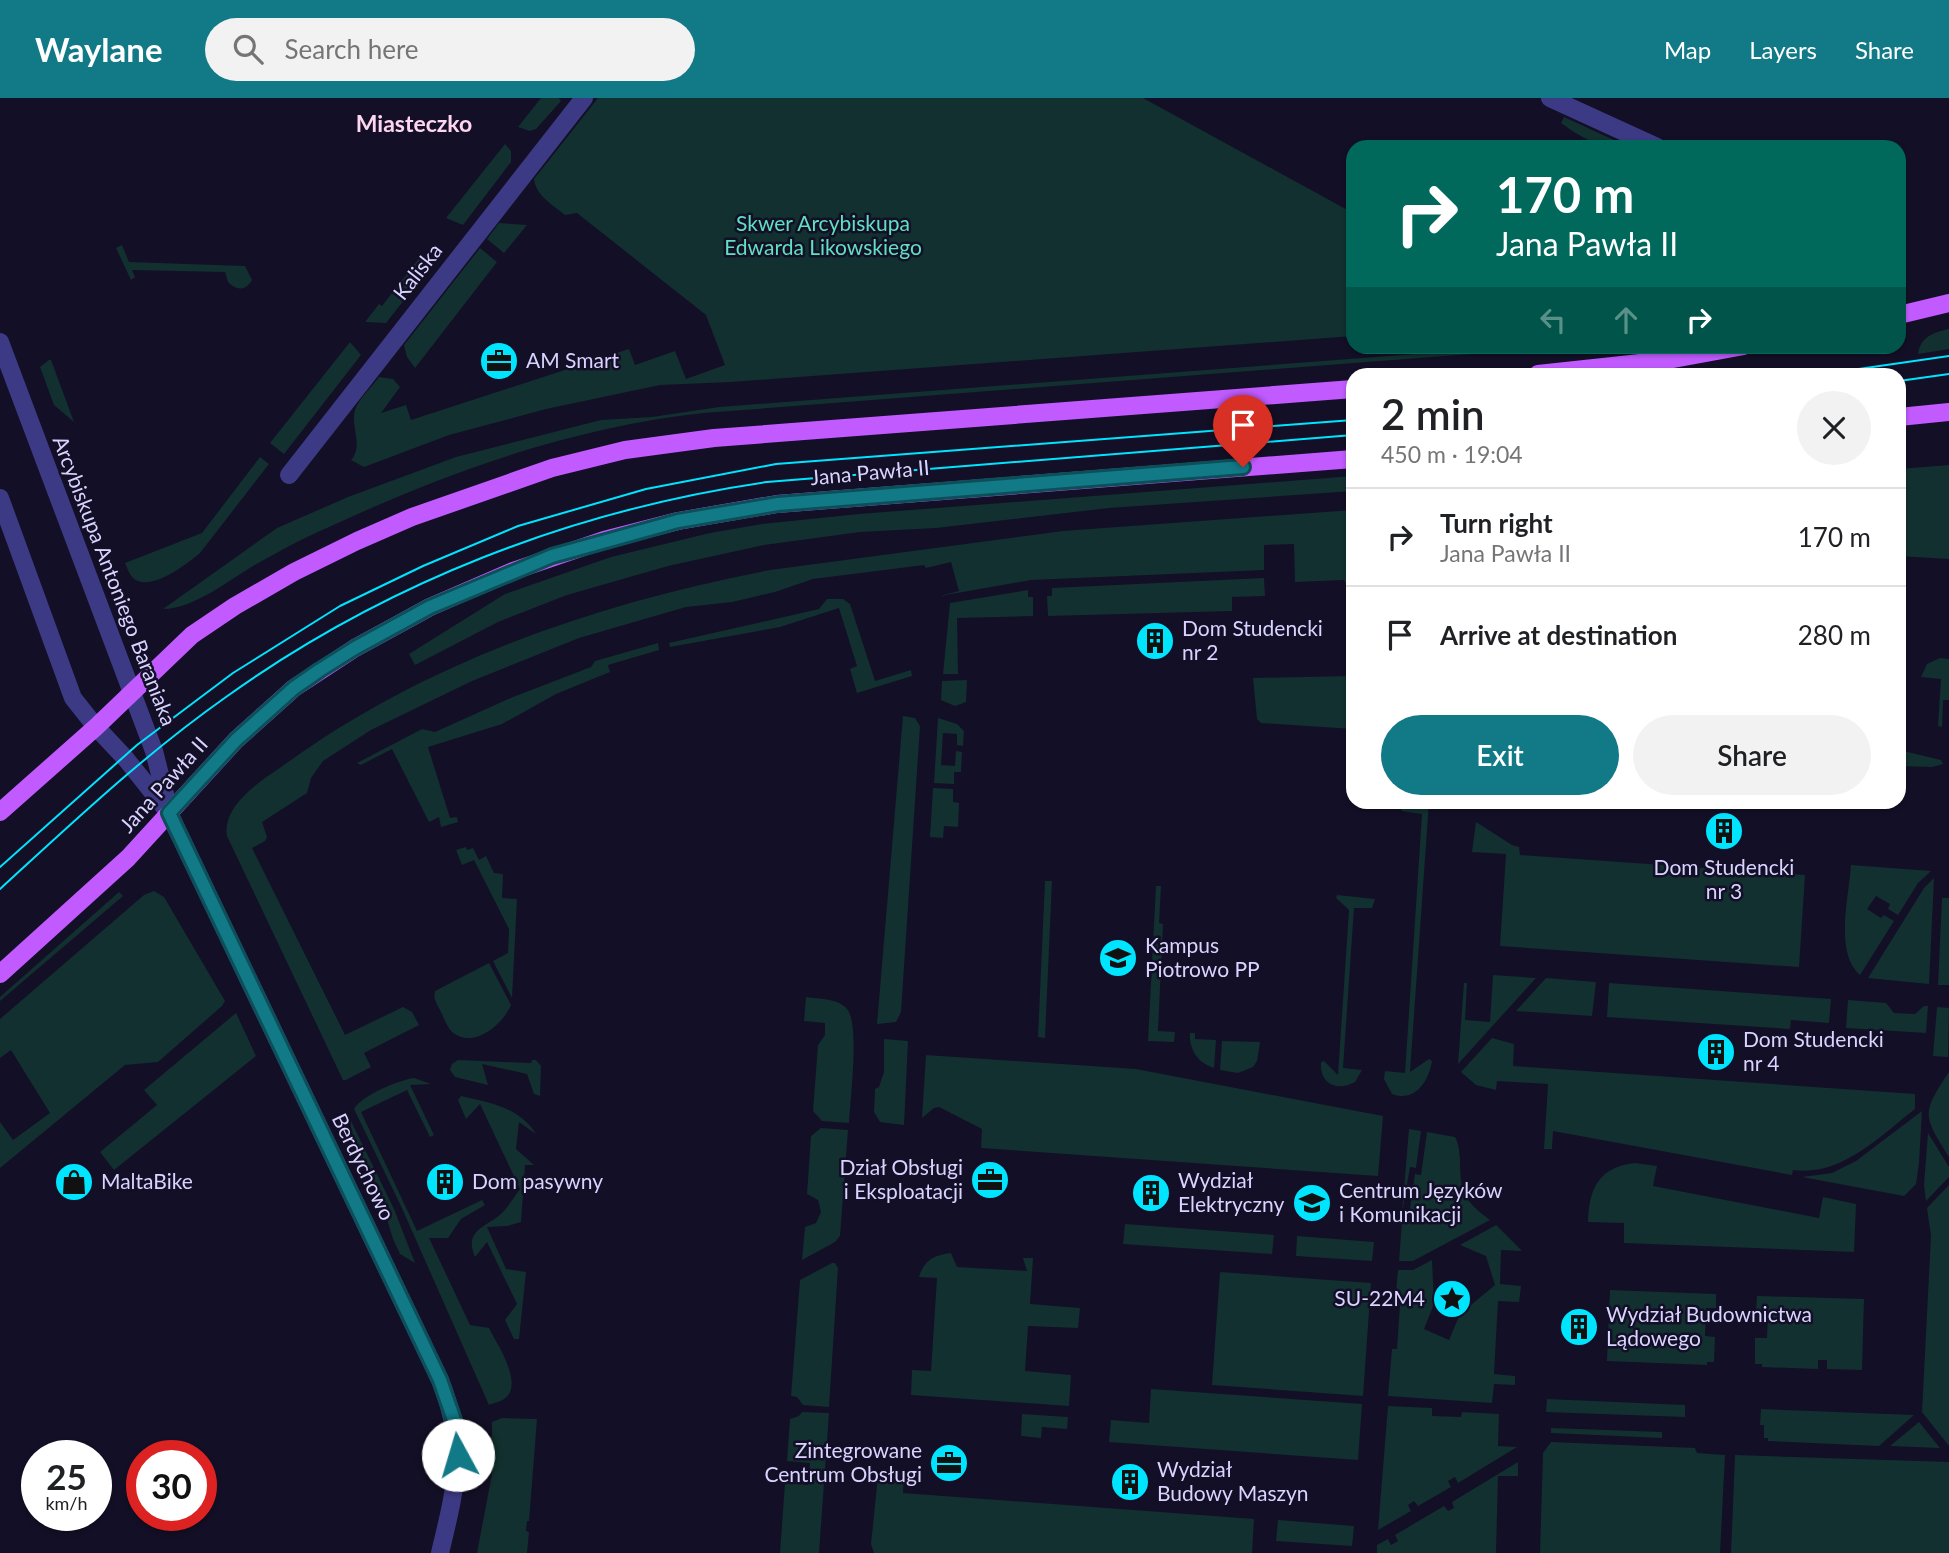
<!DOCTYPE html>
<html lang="en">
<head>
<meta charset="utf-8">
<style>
	:root { --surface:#fff; --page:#f2f2f2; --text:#202124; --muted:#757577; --line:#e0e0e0; --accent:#127987 }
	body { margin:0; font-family:Lato,sans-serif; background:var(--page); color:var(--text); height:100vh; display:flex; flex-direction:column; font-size:26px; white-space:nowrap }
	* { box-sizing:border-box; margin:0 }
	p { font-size:23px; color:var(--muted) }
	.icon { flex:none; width:38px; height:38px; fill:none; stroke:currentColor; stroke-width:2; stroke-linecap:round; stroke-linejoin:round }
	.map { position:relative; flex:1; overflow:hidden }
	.details { position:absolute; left:1346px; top:270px; width:560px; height:441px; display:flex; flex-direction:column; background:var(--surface); border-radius:21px; box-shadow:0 2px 5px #0004 }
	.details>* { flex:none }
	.guide { position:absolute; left:1346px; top:42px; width:560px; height:214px; border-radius:21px; box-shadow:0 2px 5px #0004; background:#00695c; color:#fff; overflow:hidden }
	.speed { position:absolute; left:21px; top:1342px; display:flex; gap:14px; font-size:35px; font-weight:700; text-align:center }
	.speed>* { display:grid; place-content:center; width:91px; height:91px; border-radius:50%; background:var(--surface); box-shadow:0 2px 5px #0004; line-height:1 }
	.speed small { font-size:18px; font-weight:400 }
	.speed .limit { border:10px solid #d22; background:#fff; color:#111 }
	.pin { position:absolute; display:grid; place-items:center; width:60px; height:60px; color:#fff; margin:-72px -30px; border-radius:50% 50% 50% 0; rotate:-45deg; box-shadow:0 0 7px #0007 }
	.pin .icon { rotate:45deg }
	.me { position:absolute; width:77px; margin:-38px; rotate:354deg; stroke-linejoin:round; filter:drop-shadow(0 0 5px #0008) }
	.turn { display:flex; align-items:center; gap:24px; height:147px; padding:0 35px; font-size:32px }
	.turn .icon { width:91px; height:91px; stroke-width:2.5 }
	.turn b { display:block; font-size:49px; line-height:60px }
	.lanes { display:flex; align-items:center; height:66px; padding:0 35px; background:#0003; justify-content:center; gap:35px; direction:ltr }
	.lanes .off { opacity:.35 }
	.round { display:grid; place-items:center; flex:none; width:74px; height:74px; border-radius:37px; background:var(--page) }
	.overview { display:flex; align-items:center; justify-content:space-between; height:119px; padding:0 35px }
	h1 { font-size:42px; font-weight:600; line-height:52px }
	.primary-button { display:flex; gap:14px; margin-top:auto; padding:14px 35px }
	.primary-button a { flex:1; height:80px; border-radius:42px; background:var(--accent); color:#fff; font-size:28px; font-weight:600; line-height:80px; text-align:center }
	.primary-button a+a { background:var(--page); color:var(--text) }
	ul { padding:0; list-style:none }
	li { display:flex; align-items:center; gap:21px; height:98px; padding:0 35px; border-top:2px solid var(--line) }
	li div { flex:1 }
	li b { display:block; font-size:26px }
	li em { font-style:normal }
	header { display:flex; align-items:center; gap:42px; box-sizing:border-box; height:98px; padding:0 35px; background:var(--accent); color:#fff }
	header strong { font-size:33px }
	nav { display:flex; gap:38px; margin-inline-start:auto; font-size:24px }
	.search { width:490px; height:63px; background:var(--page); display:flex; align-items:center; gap:18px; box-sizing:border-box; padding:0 24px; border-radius:38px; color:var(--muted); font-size:26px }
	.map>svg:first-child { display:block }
	.green { fill:#12302f }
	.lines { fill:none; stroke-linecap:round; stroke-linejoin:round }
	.minor { stroke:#3d3a85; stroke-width:18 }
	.major { stroke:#c25bff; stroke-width:18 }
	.tram { stroke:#00e5ff; stroke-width:2 }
	.route-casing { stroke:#0c4f58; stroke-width:18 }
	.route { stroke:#127987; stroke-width:12 }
	.labels { text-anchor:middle; stroke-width:5; stroke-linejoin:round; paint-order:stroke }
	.park-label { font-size:21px; fill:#5fe0c0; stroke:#130f26 }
	.street-label { font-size:21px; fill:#d9d4ff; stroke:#130f26 }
	.poi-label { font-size:21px; fill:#d9d4ff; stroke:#130f26; text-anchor:start }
	.neighbourhood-label { font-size:23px; font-weight:bold; fill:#ffd6f0; stroke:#130f26 }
</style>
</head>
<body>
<header>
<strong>Waylane</strong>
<div class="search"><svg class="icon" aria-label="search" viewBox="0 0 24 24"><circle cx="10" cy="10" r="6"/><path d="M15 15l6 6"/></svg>Search here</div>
<nav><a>Map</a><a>Layers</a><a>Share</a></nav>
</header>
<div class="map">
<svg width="1949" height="1455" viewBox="0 0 1949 1455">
	<rect width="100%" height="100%" fill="#130f26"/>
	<path class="green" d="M541,0H559L561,3L536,31L530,33L518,29Z
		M598,0H1143L1353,115V238L731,284L660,287L546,311L449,337L364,369L351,362C364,347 350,329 355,312C359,300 372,289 379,279L393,281L400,289L381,315L406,307L411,322L629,251L635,267L675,253L686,281L725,267L706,217L577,115L565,117C552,106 536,98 534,81Z
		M1564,19L1629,49C1599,49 1586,43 1561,25Z
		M505,46L511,53V64L463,127L446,120Z
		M499,125L527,127L504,155L487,141Z
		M122,147L129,164L245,168L252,182C246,193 236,193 228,184L225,174L132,172L135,179L131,182L116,150Z
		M480,150L497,164L415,270L407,259L404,247Z
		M420,159L426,174L386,225L365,224L379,206L382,208Z
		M1949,231V251L1918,256C1920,239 1934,234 1949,231Z
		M350,244L361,257L284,356L270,345Z
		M1508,249H1562L704,315C572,329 448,374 329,429C303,440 278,454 253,468C228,483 193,511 163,511L277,430L348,399L456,359L601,322L652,319L719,309Z
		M49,262H51L74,324L54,307L40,269Z
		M260,359L269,366L200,455C187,466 150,495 133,480C129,476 127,469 125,465L202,435Z
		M1949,367V461L1899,458V371Z
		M1353,378V393L1109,410L936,430L860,434L764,447L668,468L567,497L498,524L415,567L409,556L505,496L611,459L710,435L762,426L859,416Z
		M1353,412V492H1349L1344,482L1295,484L1294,446L1264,447V472L1031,482L940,498L959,493L951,464L926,470L924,467L813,481L775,494L732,504L686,509L579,540L472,583L371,632L323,663L311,680L307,695L262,724L267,739L265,743L252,750L345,937L403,909L412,914L419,927L364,955L371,969L346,982H343L227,738C222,707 262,682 284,667C427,563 598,505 770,472L1063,433Z
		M1264,480L1265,498L1232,499V513L1048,518L1047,498H1052V490Z
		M1028,492V499H1033V518L957,520L958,576H943L950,505Z
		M827,501H843L850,506L875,583L911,572L912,578L857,595L850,571L857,568L839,510L780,529L670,549L669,545L819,511Z
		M658,545L659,552L608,567L610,574L556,596L502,626L428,649L450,720L457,719L458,724L441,729L439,719L429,724L392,651L361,667L357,665L422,631L435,634L513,599L591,569L595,563Z
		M1940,560L1949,561V602H1943L1942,629L1938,628L1941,581L1921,579L1927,566Z
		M1353,578V583L1347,584L1353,631L1261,625L1257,621L1253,580Z
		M967,582L966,604L955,608L941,602L942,583Z
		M903,618L915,620L920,628L901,914L896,924L877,926Z
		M938,620L957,626L964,633L963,648L957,647V636L943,635L941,667L955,668L956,653L962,654L961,674H954V686L934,685Z
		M1899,652L1941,662L1943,666L1932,669L1899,668Z
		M933,690L953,691V704L959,705L958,729L944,728L943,740L930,739Z
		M1412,704H1429L1410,974L1429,961L1432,963C1429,983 1415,1005 1392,996L1384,981L1385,973L1405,975L1422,716L1401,713L1403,709Z
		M1476,724L1512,747L1519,749L1520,757L1805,777L1799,869L1500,848L1506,756L1472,754Z
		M466,749L467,752L473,750L479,762L486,758L494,775L503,776L502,800L517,801L512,900L493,863L508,855L509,831L474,762L462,767L456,752Z
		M1851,767L1931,773L1918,785L1898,817L1888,811L1890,806L1876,798L1867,811L1881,820L1884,817L1894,823L1860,877C1834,855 1849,798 1851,767Z
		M1934,780L1929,886L1868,880L1924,790Z
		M1045,783H1052L1045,940L1038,939Z
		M1156,788H1161L1159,825L1163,826L1158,933L1175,934L1174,944L1148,943Z
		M154,793L164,799L225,903L222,908L158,964L125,967L0,1070V1024L13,1042L50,1015L11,952L0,960V921L144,797Z
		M119,794L123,798L0,903V899Z
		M1337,797L1375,801L1372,810H1354L1343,970L1362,972L1355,984C1337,994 1319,986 1321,964L1324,963L1338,977L1349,812L1336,800Z
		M1942,800H1949V887H1938Z
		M489,865L511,907C503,926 474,952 452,934C447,929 444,920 441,914C437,906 433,901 435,893Z
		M1493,877L1536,880L1458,966L1464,885H1467L1465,922L1490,924Z
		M1546,880L1596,884L1592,918L1516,913Z
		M1609,885L1831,901L1829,925L1791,922L1790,931L1607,919Z
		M806,899C819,901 838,900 847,911C860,926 850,1003 849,1025L822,1023L813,1013L818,947L825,937V925L804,923Z
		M1848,902L1886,905L1894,915L1915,916L1924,908H1928L1926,935L1846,930Z
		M1937,909L1949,910L1948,959L1933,958Z
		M236,915L256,958L114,1072L100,1054L157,1007L144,992Z
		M1190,935H1195V941L1216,942L1214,970C1198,965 1189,952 1190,935Z
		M1492,940L1514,946L1513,968L1915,996V1011C1880,1038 1841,1079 1793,1072L1792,1077L1553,1033L1552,1051H1544L1548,986L1497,983L1496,992L1476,987L1461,974Z
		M884,941L908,943L904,1027L880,1024L874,1014L875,991L879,989L884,974Z
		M1222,943L1260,944L1257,963L1253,969L1238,975L1220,972Z
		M926,957L1136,971L1383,1018L1378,1078L981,1050L982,1031L939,1009L934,1010L922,1020Z
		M458,962L531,965L532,962H536L541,968L540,998L534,996L527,976L482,966L488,987L455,979L450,972L452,966Z
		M1949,974V1059C1923,1017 1921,1016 1949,974Z
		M414,980L431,986L410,987L434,1037L430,1039L407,992L361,1014L417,1133L482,1102L485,1107L461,1121L448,1140H429L470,1227L489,1230C497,1246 525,1287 504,1301C500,1304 493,1305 489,1307L401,1108L354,1011C362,997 399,982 414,980Z
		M461,998C491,1005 519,1009 536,1036L519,1024L516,1051L534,1067H525L521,1124L507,1128L487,1129L506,1171L526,1174L519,1241H514L505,1222L517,1206L487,1144L475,1159C463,1132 487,1129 502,1115C509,1108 514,1099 520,1091L480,1006L466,1021L458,1002Z
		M1922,1013L1919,1065L1916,1086L1904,1098L1802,1079L1832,1075L1856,1063Z
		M350,1021L394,1111L415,1165L400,1156L393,1141L378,1092L352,1037Z
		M821,1030L848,1032L840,1138L835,1144L802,1162L805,1129L816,1125L821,1114L818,1102L807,1096L811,1038Z
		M1409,1031L1421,1033L1416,1070L1410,1069L1402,1115Z
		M1427,1034L1455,1039C1459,1046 1459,1052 1460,1061C1460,1093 1463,1102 1490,1122L1413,1163H1399L1402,1124L1408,1125L1415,1076L1421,1077Z
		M1928,1035L1949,1069V1079L1926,1103L1924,1087Z
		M1635,1065L1657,1068L1653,1088L1819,1120L1823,1099L1856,1106L1854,1154L1624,1145V1125L1588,1124C1589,1090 1599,1069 1635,1065Z
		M1949,1087V1348L1922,1314L1931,1138L1927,1110Z
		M1125,1126L1274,1137L1272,1156L1123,1146Z
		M1496,1127L1522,1153L1501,1152L1500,1186L1521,1188L1519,1204L1498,1203L1494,1276L1515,1278V1287L1494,1286L1492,1305L1388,1298L1392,1251H1397L1400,1207L1395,1206L1398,1172H1413L1432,1162L1434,1206L1424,1231L1449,1242L1460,1216L1495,1187L1486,1158L1460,1147Z
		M1297,1138L1374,1144L1372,1163L1296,1158Z
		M951,1155L957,1169L1027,1173L1023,1160H1033L1030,1206L1080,1210L1078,1230L1028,1228L1025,1273L1071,1277L1069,1308L911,1297L912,1272L931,1273L937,1180L919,1179C924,1162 934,1157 951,1155Z
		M832,1165H835L838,1170L829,1309L803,1307L797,1299L791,1298L800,1182Z
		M1220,1174L1371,1185L1363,1298L1212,1287Z
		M1610,1192L1716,1196V1210H1706L1705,1238L1715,1239L1714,1264H1707V1267L1607,1263Z
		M1757,1198L1864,1201L1862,1272L1827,1271V1262H1818V1271L1762,1269V1266H1755V1240H1767L1768,1212H1756Z
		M1151,1291L1362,1306L1358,1362L1109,1344L1111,1322L1149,1325Z
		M1547,1301L1685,1307V1319L1546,1314Z
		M1388,1308L1432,1310V1318L1461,1319L1462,1314L1499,1316L1498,1348L1517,1349L1458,1385L1455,1379L1448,1383L1451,1389L1418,1408L1414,1403L1408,1407L1411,1413L1378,1432Z
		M1761,1311L1914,1317L1879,1348L1768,1343V1340H1764V1327H1760Z
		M802,1314L829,1315L819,1455H780L785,1385L808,1387L810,1365L787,1363L790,1321L799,1318Z
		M1022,1316L1068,1319L1067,1331L1042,1329L1041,1340L1021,1338Z
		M502,1320L537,1321L529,1423H527L526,1433L529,1434L527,1455H477L492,1376V1324Z
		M1919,1324L1940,1350L1890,1348Z
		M1551,1330L1662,1334V1340L1551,1335Z
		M1551,1344L1695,1350L1697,1355L1725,1357L1720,1455H1540L1543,1355Z
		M1735,1357L1949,1364V1455H1731Z
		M1518,1364V1378H1498L1496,1455H1377V1447L1388,1441L1391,1447L1398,1443L1395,1437L1444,1408L1448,1413L1454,1410L1452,1404Z
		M885,1371L904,1373L903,1395L1254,1421L1252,1455H874L871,1446L878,1378L881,1373Z
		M1278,1422L1354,1428L1352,1448L1276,1443Z"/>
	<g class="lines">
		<path class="minor" d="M1550,0L1657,49
			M0,244L154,653L168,708
			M289,377L584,0
			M0,400L73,600L96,629L126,661L169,715L440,1282C467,1349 456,1388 440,1455"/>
		<path class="major" d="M1899,217L1949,205
			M1538,276L1668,262L1744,248
			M1899,319L1949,314
			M0,714L96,629L192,537L235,508L294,474L357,443L412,419L552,370L625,352L714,340L1353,291
			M0,876L128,760L236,642L294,590L355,550L399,526L430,509L513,473L604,442L678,423L777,406L1353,361"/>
		<path class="tram" d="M1824,276L1949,258
			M1899,283L1949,276
			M0,769L137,647L233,575L340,508L423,468L518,428L646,391L776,366L1353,322
			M0,791C73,724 145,656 226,599C385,485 573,412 767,384L1353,337"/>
	</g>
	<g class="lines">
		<defs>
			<path id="route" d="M458,1357L454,1322L440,1282L169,715L236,642L294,590L320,572L355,550L430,509L552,458L678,423L778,406L1243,369"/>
		</defs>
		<use href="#route" class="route-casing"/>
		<use href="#route" class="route"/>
	</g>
	<defs>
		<symbol id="office-disc" viewBox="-11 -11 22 22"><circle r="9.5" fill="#00e5ff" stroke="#130f26"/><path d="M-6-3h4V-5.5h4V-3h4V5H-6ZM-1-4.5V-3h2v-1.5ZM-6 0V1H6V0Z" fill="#111"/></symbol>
		<symbol id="building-disc" viewBox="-11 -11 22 22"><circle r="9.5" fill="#00e5ff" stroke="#130f26"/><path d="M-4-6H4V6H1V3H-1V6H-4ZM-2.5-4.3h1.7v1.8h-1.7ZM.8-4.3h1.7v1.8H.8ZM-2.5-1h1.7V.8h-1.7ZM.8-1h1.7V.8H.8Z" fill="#111"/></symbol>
		<symbol id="university-disc" viewBox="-11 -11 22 22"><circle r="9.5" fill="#00e5ff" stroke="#130f26"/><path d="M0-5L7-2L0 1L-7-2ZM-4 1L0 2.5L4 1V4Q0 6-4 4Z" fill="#111"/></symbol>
		<symbol id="shop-disc" viewBox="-11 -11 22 22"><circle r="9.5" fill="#00e5ff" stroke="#130f26"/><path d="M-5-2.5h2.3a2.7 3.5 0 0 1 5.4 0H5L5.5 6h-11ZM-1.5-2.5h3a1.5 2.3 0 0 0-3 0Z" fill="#111"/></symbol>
		<symbol id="sight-disc" viewBox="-11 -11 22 22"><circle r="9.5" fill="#00e5ff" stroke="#130f26"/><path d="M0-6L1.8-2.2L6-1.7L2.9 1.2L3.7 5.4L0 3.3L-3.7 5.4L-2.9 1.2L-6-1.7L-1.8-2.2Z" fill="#111"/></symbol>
	</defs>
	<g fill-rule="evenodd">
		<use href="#office-disc" x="477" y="241" width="44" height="44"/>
		<use href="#building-disc" x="1133" y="521" width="44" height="44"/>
		<use href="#building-disc" x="1702" y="711" width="44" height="44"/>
		<use href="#university-disc" x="1096" y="838" width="44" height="44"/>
		<use href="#building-disc" x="1694" y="932" width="44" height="44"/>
		<use href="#office-disc" x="968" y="1060" width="44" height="44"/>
		<use href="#shop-disc" x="52" y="1062" width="44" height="44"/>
		<use href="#building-disc" x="423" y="1062" width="44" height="44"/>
		<use href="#building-disc" x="1129" y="1073" width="44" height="44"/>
		<use href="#university-disc" x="1290" y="1083" width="44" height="44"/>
		<use href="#sight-disc" x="1430" y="1179" width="44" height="44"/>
		<use href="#building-disc" x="1557" y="1207" width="44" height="44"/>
		<use href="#office-disc" x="927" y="1343" width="44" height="44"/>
		<use href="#building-disc" x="1108" y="1362" width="44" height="44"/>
	</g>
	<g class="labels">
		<g class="park-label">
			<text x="823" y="133">Skwer Arcybiskupa<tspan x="823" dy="24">Edwarda Likowskiego</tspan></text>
		</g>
		<g class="street-label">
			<text transform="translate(418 174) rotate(-52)" y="7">Kaliska</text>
			<text transform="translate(870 375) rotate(-5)" y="7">Jana Pawła II</text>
			<text transform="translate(114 483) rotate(69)" y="7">Arcybiskupa Antoniego Baraniaka</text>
			<text transform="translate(164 687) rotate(-48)" y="7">Jana Pawła II</text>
			<text transform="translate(363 1069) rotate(64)" y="7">Berdychowo</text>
		</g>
		<g class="poi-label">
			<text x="526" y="270">AM Smart</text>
			<text x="1182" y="538">Dom Studencki<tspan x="1182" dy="24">nr 2</tspan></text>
			<text x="1724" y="777" text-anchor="middle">Dom Studencki<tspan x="1724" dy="24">nr 3</tspan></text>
			<text x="1145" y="855">Kampus<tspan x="1145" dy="24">Piotrowo PP</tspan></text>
			<text x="1743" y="949">Dom Studencki<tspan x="1743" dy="24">nr 4</tspan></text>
			<text x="963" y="1077" text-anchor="end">Dział Obsługi<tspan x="963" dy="24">i Eksploatacji</tspan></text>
			<text x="1178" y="1090">Wydział<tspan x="1178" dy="24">Elektryczny</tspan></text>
			<text x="101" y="1091">MaltaBike</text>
			<text x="472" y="1091">Dom pasywny</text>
			<text x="1339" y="1100">Centrum Języków<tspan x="1339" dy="24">i Komunikacji</tspan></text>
			<text x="1425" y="1208" text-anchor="end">SU-22M4</text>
			<text x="1606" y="1224">Wydział Budownictwa<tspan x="1606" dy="24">Lądowego</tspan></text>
			<text x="922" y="1360" text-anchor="end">Zintegrowane<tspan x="922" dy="24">Centrum Obsługi</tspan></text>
			<text x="1157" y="1379">Wydział<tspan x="1157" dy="24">Budowy Maszyn</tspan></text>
		</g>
		<g class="neighbourhood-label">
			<text x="414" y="34">Miasteczko</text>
		</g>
	</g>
</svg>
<div class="speed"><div>25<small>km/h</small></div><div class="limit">30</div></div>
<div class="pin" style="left:1243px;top:369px;background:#d93025"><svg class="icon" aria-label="arrive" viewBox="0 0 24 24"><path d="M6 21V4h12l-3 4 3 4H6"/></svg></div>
<svg class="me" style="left:458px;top:1357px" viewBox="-20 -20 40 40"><circle r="19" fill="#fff"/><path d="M0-13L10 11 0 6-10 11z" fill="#127987"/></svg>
<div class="guide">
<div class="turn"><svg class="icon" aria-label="right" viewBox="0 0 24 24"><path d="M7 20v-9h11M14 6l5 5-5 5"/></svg><div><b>170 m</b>Jana Pawła II</div></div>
<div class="lanes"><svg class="icon off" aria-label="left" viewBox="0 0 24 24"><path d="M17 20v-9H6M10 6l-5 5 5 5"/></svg><svg class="icon off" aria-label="ahead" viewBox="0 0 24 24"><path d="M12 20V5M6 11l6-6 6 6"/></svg><svg class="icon" aria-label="right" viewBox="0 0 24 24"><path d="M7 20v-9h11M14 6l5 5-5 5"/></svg></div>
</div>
<section class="details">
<div class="overview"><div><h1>2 min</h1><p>450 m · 19:04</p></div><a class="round"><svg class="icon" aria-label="close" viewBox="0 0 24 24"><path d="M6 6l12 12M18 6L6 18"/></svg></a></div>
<ul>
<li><svg class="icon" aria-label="right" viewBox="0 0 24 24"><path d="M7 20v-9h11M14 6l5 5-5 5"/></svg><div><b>Turn right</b><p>Jana Pawła II</p></div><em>170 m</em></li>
<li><svg class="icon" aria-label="arrive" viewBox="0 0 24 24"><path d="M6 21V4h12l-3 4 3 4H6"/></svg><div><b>Arrive at destination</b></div><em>280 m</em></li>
</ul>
<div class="primary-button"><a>Exit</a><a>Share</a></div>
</section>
</div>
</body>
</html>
